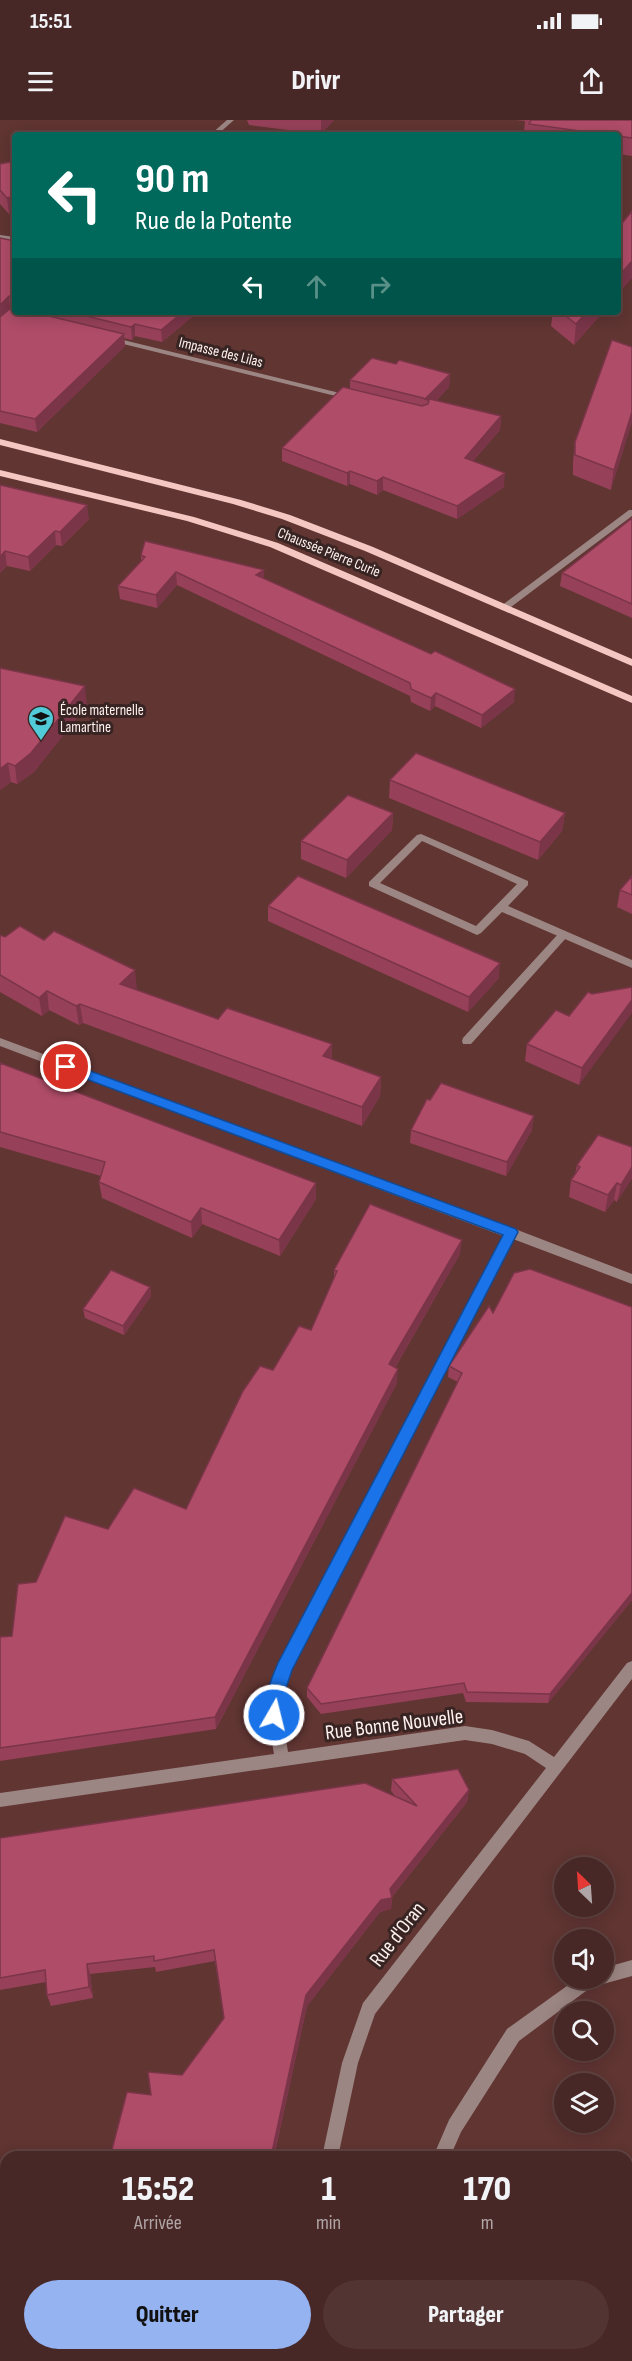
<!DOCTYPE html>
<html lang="fr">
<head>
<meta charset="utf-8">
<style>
	:root { --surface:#482826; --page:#523432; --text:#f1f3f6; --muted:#b1a6a7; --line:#604443; --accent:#95b2f1 }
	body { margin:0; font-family:"Sofia Sans Condensed",sans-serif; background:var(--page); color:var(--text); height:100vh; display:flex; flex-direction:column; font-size:22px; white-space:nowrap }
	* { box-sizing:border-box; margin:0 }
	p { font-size:20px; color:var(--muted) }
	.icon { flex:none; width:33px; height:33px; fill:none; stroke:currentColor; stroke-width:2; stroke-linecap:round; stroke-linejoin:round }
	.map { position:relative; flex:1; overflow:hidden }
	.side { position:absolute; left:0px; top:2031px; width:633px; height:210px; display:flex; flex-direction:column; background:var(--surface); border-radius:18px 18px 0 0; box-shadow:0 3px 15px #0003,0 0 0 2px var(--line) }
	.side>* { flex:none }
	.top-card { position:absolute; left:12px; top:12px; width:609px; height:183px; border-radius:6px; box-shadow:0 3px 15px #0003,0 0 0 2px var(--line); background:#00695c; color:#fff; overflow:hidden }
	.needle { width:39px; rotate:335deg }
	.buttons { position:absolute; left:554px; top:1737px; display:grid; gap:12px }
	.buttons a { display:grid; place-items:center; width:60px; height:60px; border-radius:50%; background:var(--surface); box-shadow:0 3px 15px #0003,0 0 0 2px var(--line); font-size:30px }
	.pin { position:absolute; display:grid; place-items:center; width:51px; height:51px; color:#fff; margin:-26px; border:3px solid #fff; border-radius:50%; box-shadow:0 2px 6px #0007 }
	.me { position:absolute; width:66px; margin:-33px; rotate:8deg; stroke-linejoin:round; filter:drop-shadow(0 0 4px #0008) }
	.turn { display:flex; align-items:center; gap:21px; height:126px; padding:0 24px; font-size:27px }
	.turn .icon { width:78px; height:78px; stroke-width:2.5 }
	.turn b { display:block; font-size:42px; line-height:51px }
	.lanes { display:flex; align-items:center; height:57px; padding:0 24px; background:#0003; justify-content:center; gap:30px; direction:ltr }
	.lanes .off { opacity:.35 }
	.eta { display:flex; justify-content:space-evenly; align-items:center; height:102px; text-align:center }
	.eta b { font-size:36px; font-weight:800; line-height:42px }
	.primary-button { display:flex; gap:12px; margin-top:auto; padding:12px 24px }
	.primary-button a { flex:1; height:69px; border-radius:36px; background:var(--accent); color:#111; font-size:24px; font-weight:800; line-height:69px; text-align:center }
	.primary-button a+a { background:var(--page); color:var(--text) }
	.status { display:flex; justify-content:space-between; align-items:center; height:42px; padding:0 30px; background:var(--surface); direction:ltr }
	.status svg { height:16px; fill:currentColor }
	header { display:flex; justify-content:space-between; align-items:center; height:78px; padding:0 24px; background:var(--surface); font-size:27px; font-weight:800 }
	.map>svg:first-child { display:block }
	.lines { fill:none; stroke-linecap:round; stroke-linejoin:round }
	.service { fill:#9c8683; fill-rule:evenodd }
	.minor { fill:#9c8683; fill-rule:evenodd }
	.tertiary { fill:#9c8683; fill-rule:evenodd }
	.primary { fill:#f4c7c2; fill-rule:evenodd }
	.wall { fill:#964159 }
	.shaded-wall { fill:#7a3549 }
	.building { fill:#af4c68; stroke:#7a3549; stroke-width:1.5 }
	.route { fill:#1a73e8; stroke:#114b97; stroke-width:1.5 }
	.labels { text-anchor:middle; stroke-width:6; stroke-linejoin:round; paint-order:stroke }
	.far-street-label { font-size:15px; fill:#fdf2f0; stroke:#382422 }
	.far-poi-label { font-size:15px; fill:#fdf2f0; stroke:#382422; text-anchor:start }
	.near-street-label { font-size:21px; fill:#fdf2f0; stroke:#382422 }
</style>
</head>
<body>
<div class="status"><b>15:51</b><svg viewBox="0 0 49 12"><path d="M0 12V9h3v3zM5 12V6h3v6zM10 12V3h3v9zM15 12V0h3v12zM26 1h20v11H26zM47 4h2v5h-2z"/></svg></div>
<header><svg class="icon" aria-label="menu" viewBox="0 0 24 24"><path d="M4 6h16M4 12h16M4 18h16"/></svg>Drivr<svg class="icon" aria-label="share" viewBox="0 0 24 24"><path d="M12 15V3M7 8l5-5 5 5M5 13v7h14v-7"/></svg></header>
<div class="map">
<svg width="632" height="2241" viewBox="0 0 632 2241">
	<rect width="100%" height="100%" fill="#603532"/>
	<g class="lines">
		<path class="service" d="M107,216L352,276L356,278L352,280L107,220Z
			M629,390H632V396L507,490H501V486Z
			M563,811L567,813L568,815L567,817L471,924H463L462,921L463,918L559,813Z
			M632,1840V1856L603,1864L598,1862L519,1921L461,2012L450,2037H433L449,2000L507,1909L578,1858H603V1848Z
			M364,2235H382L381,2241H363Z"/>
		<path class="minor" d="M0,115L15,117V121L0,119Z
			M421,714L528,761V765L508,786L632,840V848L502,792L481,813L477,815L369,766V762L417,715ZM422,721L517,764L476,806L380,763Z
			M0,918L515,1109L632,1154V1164L513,1119L291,1549C283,1578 283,1603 288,1632L465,1606L492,1610L529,1621L554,1637L627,1543L632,1541V1559L375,1894L358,1943L338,2037H322L342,1943L363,1883L546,1648L525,1634L492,1624L465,1620L0,1687V1673L274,1634C268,1603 268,1578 277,1548L503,1116L0,926Z
			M283,2235H301L300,2241H282Z"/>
		<path class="tertiary" d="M227,0H234L217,15H210Z"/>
		<path class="primary" d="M0,319L241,380L290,395L373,427L632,539V546L365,431L282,399L233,384L0,325Z
			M0,350L194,397L278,423L632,576V583L270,427L187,401L0,356Z"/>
	</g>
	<path class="wall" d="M247,0H334L321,14L249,5Z
		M515,0H632V36L618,34V15H528V11H524L525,1Z
		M15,41L9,94L0,84V44Z
		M0,118L15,121V192H198L162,222L135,216L132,220L124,218L125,226L37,312L0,303Z
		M553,192H603L574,225L551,206Z
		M632,227L611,370L573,355V342L575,322Z
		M396,244L450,254L449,267L436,281L501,296L500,310L473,341L504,367L457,399L383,370L377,375L350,364L347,366L282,341V328L350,268V260Z
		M0,365L89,399L62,426L56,425L30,451L7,446L0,453Z
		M632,398V498L560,466L562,453Z
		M141,435L264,459L514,582L481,608L435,586L430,591L411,582L410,576L177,465L157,488L120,479L118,466L141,441Z
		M0,548L87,585L34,652L17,664L11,662L0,670Z
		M390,660L565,693L562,711L538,740L389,678Z
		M393,693L392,710L346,758L301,739V721Z
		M632,756V794L617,787L620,770Z
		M268,786L499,858L468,892L268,801Z
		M0,815L5,817L44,820L137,869L136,870L381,957L380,976L362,1006L83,903L79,905L49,890L42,896L0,872Z
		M632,867L579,965L525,941L527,924L569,896L592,874Z
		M0,943L316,1079L280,1136L202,1104L192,1118L102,1078L99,1062L101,1056L0,1027Z
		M411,1010H532L506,1056L410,1023Z
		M632,1027L617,1082L614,1080L605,1092L569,1077L571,1060L575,1054L577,1045Z
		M460,1134L395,1248L397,1263L216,1609L0,1641V1517L12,1516L36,1462L108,1409L186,1389L273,1250L311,1210L334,1158V1150Z
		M150,1167L151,1176L124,1215L85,1198L83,1189Z
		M632,1187V1480L548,1583L466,1582L463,1573L321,1594L307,1577V1568L458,1262L448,1257L449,1246L493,1193Z
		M392,1659L469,1670L467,1682L392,1777L391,1789L380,1792L307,1886L274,2037H110L151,1975L182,1955L224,1898L215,1841L156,1852L155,1847L90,1854L93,1878L51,1886L47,1875L46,1862L0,1870V1718L396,1677L391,1671Z"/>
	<path class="shaded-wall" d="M321,0H334L321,14Z
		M15,76V92L9,94L7,78Z
		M632,141V158L618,174V157Z
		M9,176L10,188L0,199V185Z
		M183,192H198L162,222L161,210Z
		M587,192H603L574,225L576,204Z
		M135,204V216L132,220L131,207Z
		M124,214L125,226L37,312L35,299Z
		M450,254L449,267L428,289L429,281L426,278Z
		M632,292V303L611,370L614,350Z
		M501,296L500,310L464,351L465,338Z
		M350,351V364L347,366V353Z
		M505,353L504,367L457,399V386Z
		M383,357V370L377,375V361Z
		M87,385L89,399L62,426L60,412Z
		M55,411L56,425L30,451L28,437Z
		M5,431L7,446L0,453V437Z
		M264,450V463L256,455Z
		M176,452L177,465L157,488L156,475Z
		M85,566L87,585L34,652L17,664L15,646Z
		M515,569L514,582L481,608L482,595Z
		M436,573L435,586L430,591L431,578Z
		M8,643L11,662L0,670V649Z
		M393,693L392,710L346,758L347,740Z
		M565,693L562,711L538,740L540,722Z
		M500,843L499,858L468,892L469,877Z
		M135,850L137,869L122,883L120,864Z
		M47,871L49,890L42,896L39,878Z
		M632,880V893L579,965L582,948Z
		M80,884L83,903L79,905L76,886Z
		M332,924V943L323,936Z
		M381,957L380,976L362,1006V987Z
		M534,996L532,1010L506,1056L507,1042Z
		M632,1047V1059L617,1082L621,1065Z
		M316,1063V1079L280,1136L279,1120Z
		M617,1063L614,1080L605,1092L608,1075Z
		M201,1088L202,1104L192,1118L191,1102Z
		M462,1120L460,1134L389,1258V1244Z
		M150,1167L151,1176L124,1215L123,1206Z
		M398,1249L397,1263L216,1609L215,1597Z
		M632,1473V1480L548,1583L550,1574Z
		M469,1670L467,1682L391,1778H392L391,1789L380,1792L307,1886L274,2037H271L306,1875Z
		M87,1844L90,1854L93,1878L89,1867Z
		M229,2235H231L230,2241H227Z"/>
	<path class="building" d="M531,0H632V18L618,16V15H609L529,4Z
		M15,41V76L7,78L0,70V44Z
		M632,91V141L618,157V108Z
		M0,118L15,121V178L9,176L0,185Z
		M12,187L15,188V192H32L124,214L35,299L0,291V197Z
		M70,192H183L161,210L135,204L131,207Z
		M561,192H587L576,204Z
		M612,220L632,227V292L614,350L575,335V322Z
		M372,238L396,244L399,240L450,254L426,278L501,296L465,338L505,353L457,386L383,357L377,361L350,351L347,353L282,328L343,267L422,286L428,284L429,281L423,278L350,260Z
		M0,365L87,385L60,412L55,411L28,437L5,431L0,437Z
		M632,398V484L562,453Z
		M145,421L264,450L256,455L431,534L435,531L515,569L482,595L436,573L431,578L411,569L410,563L176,452L156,475L118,466L145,437L141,435Z
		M0,548L85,566L31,633L15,646L8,643L0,649Z
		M416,633L565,693L540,722L390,660Z
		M348,675L393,693L347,740L301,721Z
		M298,756L500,843L469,877L268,786Z
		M632,756V775L620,770Z
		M20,806L44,820L54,811L135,850L120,864L218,899L227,888L332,924L323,936L381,957L362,987L80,884L76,886L47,871L39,878L0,855V815L5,817Z
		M632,867V880L582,948L527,924L556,890L569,896L588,872L592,874Z
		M0,943L316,1063L279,1120L201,1088L191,1102L99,1062L105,1042L0,1012Z
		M441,963L534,996L507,1042L411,1010L427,979L430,980Z
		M598,1015L632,1027V1047L621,1065L617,1063L608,1075L571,1060L580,1047L577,1045Z
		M370,1084L462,1120L389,1244L398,1249L215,1597L0,1628V1517L12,1516L18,1464L36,1462L65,1396L108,1409L134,1368L186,1389L243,1271L260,1246L273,1250L299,1206L311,1210L337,1151L334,1150Z
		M530,1149L632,1187V1473L550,1574L467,1572L464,1563L321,1584L307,1568L462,1253L449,1246L489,1186L493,1193L514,1153Z
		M111,1150L150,1167L123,1206L83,1189Z
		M458,1649L469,1670L390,1769L392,1778L381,1780L306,1875L271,2037H110L127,1972L151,1975L148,1952L182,1955L224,1898L214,1830L154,1841V1836L87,1844L89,1867L47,1875L45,1850L0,1858V1718L365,1663L417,1686L392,1659Z
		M119,2235H229L227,2241H117Z
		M465,2235H624L626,2241H445Z"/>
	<path class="route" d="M66,942L516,1109L518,1112L292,1550L284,1574L280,1601L274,1603L268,1601C261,1584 271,1559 278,1543L503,1115L62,950L60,947Z"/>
	<defs>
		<symbol id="school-pin" viewBox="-11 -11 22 30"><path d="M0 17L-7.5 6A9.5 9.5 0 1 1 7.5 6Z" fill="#52cbd8" stroke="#382422"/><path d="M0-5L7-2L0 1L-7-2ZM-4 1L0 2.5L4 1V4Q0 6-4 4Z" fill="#111"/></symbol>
	</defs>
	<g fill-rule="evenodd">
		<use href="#school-pin" x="26" y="584" width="30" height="40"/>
	</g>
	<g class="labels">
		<g class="far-street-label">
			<text transform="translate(221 232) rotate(14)" y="5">Impasse des Lilas</text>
			<text transform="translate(329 432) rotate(22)" y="5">Chaussée Pierre Curie</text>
		</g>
		<g class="far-poi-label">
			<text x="60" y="595">École maternelle<tspan x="60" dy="17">Lamartine</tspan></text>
		</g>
		<g class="near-street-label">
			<text transform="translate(394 1604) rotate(-7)" y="7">Rue Bonne Nouvelle</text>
			<text transform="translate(397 1814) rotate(-52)" y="7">Rue d'Oran</text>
		</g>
	</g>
</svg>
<div class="buttons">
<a><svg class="needle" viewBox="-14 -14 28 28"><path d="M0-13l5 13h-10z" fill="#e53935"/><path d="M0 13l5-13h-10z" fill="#b1a6a7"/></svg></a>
<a><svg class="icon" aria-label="sound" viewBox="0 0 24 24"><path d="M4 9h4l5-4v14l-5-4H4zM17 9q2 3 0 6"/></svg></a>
<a><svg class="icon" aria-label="search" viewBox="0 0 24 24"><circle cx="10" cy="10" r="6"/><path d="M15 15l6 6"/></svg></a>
<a><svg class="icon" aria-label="layers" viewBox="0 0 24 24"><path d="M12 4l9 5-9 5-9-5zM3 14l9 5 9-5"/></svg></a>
</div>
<div class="pin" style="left:66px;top:947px;background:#d93025"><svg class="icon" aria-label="arrive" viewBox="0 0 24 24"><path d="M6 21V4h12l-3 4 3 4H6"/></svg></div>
<svg class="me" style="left:274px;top:1595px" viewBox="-20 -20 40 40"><circle r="17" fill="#1a73e8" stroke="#fff" stroke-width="3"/><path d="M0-11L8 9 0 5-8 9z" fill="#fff"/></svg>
<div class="top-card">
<div class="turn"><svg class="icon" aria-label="left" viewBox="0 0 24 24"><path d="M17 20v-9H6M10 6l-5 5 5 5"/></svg><div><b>90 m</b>Rue de la Potente</div></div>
<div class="lanes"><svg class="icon" aria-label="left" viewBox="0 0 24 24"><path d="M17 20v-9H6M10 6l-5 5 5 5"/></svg><svg class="icon off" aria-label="ahead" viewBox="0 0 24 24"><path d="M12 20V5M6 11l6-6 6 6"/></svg><svg class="icon off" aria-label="right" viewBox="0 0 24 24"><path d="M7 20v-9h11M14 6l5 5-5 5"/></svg></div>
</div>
<section class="side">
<div class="eta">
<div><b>15:52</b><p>Arrivée</p></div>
<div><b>1</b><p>min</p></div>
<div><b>170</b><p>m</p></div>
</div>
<div class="primary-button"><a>Quitter</a><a>Partager</a></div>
</section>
</div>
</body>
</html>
